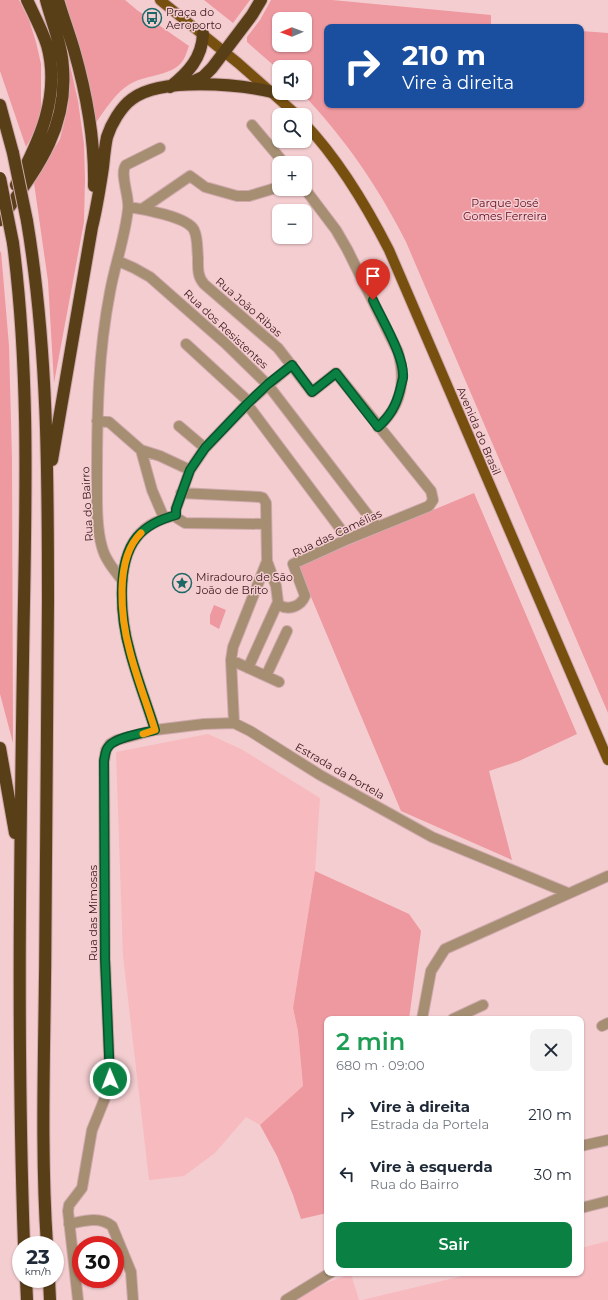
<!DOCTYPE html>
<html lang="pt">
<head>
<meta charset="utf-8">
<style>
	:root { --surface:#fff; --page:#f2f2f3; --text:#1f2937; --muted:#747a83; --accent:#0b8043 }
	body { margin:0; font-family:Montserrat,sans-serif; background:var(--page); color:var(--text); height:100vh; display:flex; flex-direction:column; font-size:15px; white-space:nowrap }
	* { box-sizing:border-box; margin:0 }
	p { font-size:13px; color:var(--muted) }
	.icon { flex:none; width:22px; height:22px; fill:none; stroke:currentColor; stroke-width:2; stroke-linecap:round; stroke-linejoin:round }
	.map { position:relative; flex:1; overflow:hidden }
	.sheet { position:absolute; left:324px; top:1016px; width:260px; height:260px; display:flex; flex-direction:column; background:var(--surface); border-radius:8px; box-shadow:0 1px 3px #0004 }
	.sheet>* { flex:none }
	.hud { position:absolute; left:324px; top:24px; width:260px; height:84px; border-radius:8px; box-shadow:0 1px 3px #0004; background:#1a4fa0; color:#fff; overflow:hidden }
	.needle { width:26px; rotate:269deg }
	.fabs { position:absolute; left:272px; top:12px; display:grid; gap:8px }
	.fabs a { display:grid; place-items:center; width:40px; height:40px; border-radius:8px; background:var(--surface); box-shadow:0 1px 3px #0004; font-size:20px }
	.speed { position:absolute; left:12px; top:1236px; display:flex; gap:8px; font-size:20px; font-weight:700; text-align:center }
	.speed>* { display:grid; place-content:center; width:52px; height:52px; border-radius:50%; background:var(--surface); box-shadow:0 1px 3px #0004; line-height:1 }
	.speed small { font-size:10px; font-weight:400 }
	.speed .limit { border:6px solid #d22; background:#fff; color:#111 }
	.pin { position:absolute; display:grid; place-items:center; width:34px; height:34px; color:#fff; margin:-41px -17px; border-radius:50% 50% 50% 0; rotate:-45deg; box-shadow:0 0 4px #0007 }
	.pin .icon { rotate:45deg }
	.me { position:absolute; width:44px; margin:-22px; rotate:359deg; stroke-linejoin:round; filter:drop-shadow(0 0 3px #0008) }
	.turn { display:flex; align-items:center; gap:14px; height:84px; padding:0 12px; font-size:18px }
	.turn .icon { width:52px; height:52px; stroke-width:2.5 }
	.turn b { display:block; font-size:28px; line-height:34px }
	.round { display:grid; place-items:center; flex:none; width:42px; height:42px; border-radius:8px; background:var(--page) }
	.headline { display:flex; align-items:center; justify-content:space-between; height:68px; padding:0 12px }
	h1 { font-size:24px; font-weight:600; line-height:30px; color:#1e9e55 }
	.cta { display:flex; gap:8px; margin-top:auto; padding:8px 12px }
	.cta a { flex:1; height:46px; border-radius:8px; background:var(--accent); color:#fff; font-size:16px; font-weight:600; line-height:46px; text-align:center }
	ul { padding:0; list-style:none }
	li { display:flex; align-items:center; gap:12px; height:60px; padding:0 12px }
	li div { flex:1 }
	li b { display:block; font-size:15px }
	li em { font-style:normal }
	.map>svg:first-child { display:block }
	.built { fill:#f7babf }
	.green { fill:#ee98a0; fill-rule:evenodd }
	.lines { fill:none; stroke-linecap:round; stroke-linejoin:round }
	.minor-casing { stroke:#cfa9ac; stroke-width:12 }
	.major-casing { stroke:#cfa9ac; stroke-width:12 }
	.highway-casing { stroke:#cfa9ac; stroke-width:14 }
	.minor { stroke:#a58e72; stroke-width:10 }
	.major { stroke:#774f0e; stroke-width:10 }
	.highway { stroke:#593f18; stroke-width:12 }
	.highway-bridge-casing { stroke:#cfa9ac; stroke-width:14; stroke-linecap:butt }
	.highway-bridge { stroke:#593f18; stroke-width:12 }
	.route-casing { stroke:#07532c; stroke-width:10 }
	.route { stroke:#0b8043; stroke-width:7 }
	.slow { stroke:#f59e0b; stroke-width:7 }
	.labels { text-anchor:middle; stroke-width:3; stroke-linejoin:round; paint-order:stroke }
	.poi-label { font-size:11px; fill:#39171c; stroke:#f4cdd0; text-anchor:start }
	.park-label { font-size:11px; fill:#610920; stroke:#f4cdd0 }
	.street-label { font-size:11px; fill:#39171c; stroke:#f4cdd0 }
</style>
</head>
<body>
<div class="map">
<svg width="608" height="1300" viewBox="0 0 608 1300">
	<rect width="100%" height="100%" fill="#f4cdd0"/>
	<path class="built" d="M208,734L241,749L320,798L315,871L293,1008L298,1031L303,1086L260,1125L246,1117L215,1153L184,1176L149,1180L123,956L116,752Z
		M608,1241V1300H362L475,1273H581V1248Z
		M351,1274L359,1300H295L326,1283Z"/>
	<path class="green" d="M0,0H19L29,20L36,42L41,64V108L36,128L26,147L0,71Z
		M65,0H125L137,10L189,46C187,51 185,59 181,63C170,76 145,75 130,84C116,92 104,111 95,124L83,65Z
		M204,0H250L233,23Z
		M271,0H332L491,15V27H327V105H581V31L608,33V713L406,242C378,186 345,139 302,93H305V67H279V70L247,42V37L260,20ZM279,19H305V45H279Z
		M70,65L78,101L84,144L85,179L84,222L54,383L48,281L34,183L60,139L68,107Z
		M1,251L9,346L12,459L13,743L0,694V253Z
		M474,493L577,734L519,761L489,771L512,860L401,811L298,566Z
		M214,605L226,610L219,629L210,624V615Z
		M315,871L409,914L421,931L409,1019H327V1213L301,1219L293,1195L277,1156L260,1125L303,1086L298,1031L293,1008Z"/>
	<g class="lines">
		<defs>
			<path id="minor" d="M252,125L284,163
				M305,189L336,230L347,249L398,352C406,381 402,406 378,427
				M129,207C143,209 188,217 194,230C198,238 197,249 198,258C198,267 197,276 204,284L278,348L312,392L336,373L431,491L433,500L429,506L348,539L293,564L305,596C301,606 289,611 279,605L278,602
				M142,209L190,176L205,187L237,196H249L279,187
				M118,261L134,268L150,277L225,343L268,385L377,527
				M186,344L249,402
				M247,404L348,539
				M97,421L109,422L141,450L152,490L164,518
				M179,426L205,448
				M141,450L160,456L190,470
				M181,493L260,497L263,498L266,503L267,561L233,647L231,660L234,723
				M176,515V509L190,470L205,448L249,402L268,385L292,365
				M176,515L177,518L185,523L266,524
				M122,580C114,570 105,559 102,547C96,527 97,498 97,477C97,415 98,353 110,292C115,264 125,238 128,209C130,198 119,173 126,165L160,148
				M231,660L279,682
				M248,668L278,602L276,586L267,561
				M266,676L287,631
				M155,730C147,704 137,679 130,652C121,620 115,564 137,537C147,524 161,519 176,515
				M422,1019L431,971L445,949L608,876
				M453,1019L483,1005
				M602,1026L608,1023
				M581,1146L608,1140
				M581,1208L608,1201
				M69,1224C84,1221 99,1216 112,1226L131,1272L133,1300
				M78,1300L68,1211L69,1205L82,1188L92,1130L107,1093L110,1079L105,959L104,761L106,750L110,744L117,740L155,730L204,724L234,723L250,731L320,775L432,837L568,893
				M286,1300L330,1273"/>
			<path id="major" d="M160,0L238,63L297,115
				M305,124C340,161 366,205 389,250L608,760"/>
			<path id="highway" d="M58,0C63,17 69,33 74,50C86,92 95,142 94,186
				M190,83L203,77L212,68L252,15L261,0
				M170,87C188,73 202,58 203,34
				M0,105L13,153
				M16,185C39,142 61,96 47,45C42,30 34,15 27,0
				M0,220C34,172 68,131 63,68C62,45 52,23 46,0
				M27,221C48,347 48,475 48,601C47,727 47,852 45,977C44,1067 41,1156 47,1245
				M13,243C31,381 25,522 23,661C20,855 17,1050 24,1245
				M52,460L92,227C97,207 100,187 103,167C104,157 105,146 107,137C111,124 121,107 132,99C161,77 238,84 272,92
				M0,748L15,833
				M26,1279L27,1300
				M49,1279L50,1300"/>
		</defs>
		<use href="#minor" class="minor-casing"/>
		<use href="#major" class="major-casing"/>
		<use href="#highway" class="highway-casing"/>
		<use href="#minor" class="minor"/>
		<use href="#major" class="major"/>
		<use href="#highway" class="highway"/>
		<defs>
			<path id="highway-bridge" d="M13,153L27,221
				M0,178L13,243"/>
		</defs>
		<use href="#highway-bridge" class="highway-bridge-casing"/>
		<use href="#highway-bridge" class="highway-bridge"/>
	</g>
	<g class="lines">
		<defs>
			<path id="route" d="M110,1079L105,959L104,761C105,756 105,750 109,746C116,737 144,733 155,730C147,704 137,679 130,652C121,621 115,564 137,537C147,525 161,519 176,515V509L190,470L205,448L247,404L268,384L292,365L312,392L336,373L378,427C390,416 396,406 400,390C401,386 402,382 403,378C405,357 382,320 373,300"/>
		</defs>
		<use href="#route" class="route-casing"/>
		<use href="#route" class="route"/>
		<path class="slow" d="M141,533C114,559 121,619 130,652C137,679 147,704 155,730L143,734"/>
	</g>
	<defs>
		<symbol id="bus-ring" viewBox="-11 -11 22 22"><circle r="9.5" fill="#f4cdd0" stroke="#1b6867" stroke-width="1.5"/><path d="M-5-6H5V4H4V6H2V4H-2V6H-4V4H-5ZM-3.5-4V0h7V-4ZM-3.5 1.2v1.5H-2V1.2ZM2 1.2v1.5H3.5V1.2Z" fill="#1b6867"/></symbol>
		<symbol id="sight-ring" viewBox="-11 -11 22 22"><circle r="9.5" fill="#f4cdd0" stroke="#1b6867" stroke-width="1.5"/><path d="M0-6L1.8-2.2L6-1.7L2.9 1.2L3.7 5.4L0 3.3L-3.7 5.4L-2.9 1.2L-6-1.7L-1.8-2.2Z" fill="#1b6867"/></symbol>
	</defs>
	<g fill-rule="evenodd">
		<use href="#bus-ring" x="141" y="7" width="22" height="22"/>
		<use href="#sight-ring" x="171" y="572" width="22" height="22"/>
	</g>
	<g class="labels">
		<g class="poi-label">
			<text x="166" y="16">Praça do<tspan x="166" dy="13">Aeroporto</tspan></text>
			<text x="196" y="581">Miradouro de São<tspan x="196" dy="13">João de Brito</tspan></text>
		</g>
		<g class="park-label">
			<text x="505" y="207">Parque José<tspan x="505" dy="13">Gomes Ferreira</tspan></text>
		</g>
		<g class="street-label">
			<text transform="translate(249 307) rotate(41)" y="4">Rua João Ribas</text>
			<text transform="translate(226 329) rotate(43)" y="4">Rua dos Resistentes</text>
			<text transform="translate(479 431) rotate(67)" y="4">Avenida do Brasil</text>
			<text transform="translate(87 504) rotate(-93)" y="4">Rua do Bairro</text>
			<text transform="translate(337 533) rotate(-25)" y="4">Rua das Camélias</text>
			<text transform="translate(340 771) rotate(30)" y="4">Estrada da Portela</text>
			<text transform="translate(93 913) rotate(-90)" y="4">Rua das Mimosas</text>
		</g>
	</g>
</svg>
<div class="fabs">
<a><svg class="needle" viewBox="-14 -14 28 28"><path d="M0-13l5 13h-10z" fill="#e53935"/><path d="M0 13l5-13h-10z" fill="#747a83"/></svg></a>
<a><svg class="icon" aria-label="sound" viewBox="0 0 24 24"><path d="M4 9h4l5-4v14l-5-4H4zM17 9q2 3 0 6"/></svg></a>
<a><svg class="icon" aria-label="search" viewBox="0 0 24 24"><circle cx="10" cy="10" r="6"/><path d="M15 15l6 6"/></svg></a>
<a>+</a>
<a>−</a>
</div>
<div class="speed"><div>23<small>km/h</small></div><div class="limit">30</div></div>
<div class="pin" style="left:373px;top:300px;background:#d93025"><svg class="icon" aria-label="arrive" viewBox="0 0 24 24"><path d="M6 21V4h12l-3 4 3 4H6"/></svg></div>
<svg class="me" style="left:110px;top:1079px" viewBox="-20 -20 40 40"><circle r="17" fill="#0b8043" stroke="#fff" stroke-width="3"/><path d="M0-11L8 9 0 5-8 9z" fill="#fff"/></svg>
<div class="hud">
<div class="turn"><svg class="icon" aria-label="right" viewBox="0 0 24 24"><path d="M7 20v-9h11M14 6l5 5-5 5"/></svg><div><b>210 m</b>Vire à direita</div></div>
</div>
<section class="sheet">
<div class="headline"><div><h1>2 min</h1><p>680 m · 09:00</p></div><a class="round"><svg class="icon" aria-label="close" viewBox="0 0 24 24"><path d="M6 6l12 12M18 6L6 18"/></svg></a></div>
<ul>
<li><svg class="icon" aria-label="right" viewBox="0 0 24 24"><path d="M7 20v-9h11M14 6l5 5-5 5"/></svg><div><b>Vire à direita</b><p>Estrada da Portela</p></div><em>210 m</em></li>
<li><svg class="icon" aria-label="left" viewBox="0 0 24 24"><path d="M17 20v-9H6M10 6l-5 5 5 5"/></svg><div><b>Vire à esquerda</b><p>Rua do Bairro</p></div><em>30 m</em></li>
</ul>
<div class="cta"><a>Sair</a></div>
</section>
</div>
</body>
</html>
